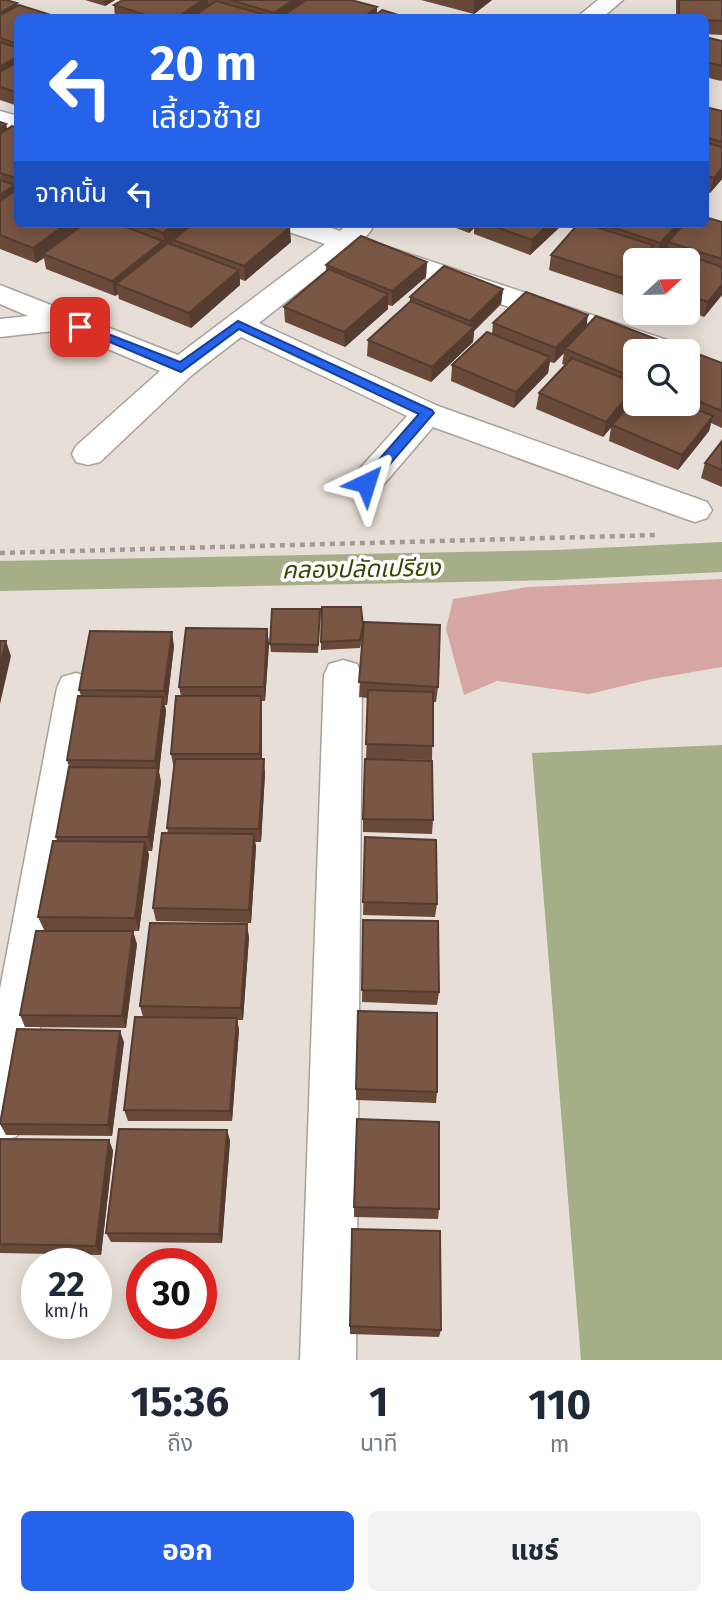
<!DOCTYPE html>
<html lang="th">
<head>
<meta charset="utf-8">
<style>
	:root { --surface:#fff; --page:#f2f2f3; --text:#1f2937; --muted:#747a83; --accent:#2563eb }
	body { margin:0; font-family:"Fira Sans","Noto Sans Thai",sans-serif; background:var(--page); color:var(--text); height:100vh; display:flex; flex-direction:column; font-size:26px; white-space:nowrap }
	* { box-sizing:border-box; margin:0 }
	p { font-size:23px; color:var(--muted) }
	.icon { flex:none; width:38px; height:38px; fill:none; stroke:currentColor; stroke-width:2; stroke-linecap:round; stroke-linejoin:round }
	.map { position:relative; height:1360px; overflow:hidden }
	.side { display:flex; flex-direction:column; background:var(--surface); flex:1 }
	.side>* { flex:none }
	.top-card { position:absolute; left:14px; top:14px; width:695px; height:214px; border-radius:10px; box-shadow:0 4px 18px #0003; background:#2563eb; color:#fff; overflow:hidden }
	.needle { width:46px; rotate:68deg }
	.buttons { position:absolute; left:623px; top:248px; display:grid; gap:14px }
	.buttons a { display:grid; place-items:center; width:77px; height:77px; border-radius:10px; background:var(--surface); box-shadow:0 4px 18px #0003; font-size:35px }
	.speed { position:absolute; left:21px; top:1248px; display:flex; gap:14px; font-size:35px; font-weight:700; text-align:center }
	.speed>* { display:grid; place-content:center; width:91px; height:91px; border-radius:50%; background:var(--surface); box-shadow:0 4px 18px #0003; line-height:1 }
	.speed small { font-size:18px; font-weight:400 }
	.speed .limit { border:10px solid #d22; background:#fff; color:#111 }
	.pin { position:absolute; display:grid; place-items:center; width:60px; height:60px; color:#fff; margin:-30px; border-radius:14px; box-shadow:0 4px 10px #0006 }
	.me { position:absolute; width:77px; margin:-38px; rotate:41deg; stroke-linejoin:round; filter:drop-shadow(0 0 5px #0008) }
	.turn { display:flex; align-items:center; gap:24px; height:147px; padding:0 21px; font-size:32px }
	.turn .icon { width:91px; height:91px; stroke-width:2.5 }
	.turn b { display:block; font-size:49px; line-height:60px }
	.then { display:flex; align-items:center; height:66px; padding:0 21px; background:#0003; gap:14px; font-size:26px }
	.eta { display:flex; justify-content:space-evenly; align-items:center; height:119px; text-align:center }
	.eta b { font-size:42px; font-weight:700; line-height:49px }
	.cta { display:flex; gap:14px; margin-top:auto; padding:14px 21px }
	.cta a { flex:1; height:80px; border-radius:10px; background:var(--accent); color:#fff; font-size:28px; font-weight:700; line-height:80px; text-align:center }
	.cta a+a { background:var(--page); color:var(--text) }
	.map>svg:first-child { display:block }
	.forest { fill:#d5a6a2 }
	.water { fill:#a5ae87 }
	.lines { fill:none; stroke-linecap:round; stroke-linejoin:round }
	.canal { fill:#a5ae87; fill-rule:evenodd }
	.minor-casing { stroke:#a8a198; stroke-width:3 }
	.path { stroke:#a19a94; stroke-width:4.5; stroke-dasharray:5 5; stroke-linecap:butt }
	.minor { fill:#fff; fill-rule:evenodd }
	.wall { fill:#694a3a }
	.shaded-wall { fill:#553c30 }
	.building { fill:#7a5644; stroke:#553c30; stroke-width:2 }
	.route { fill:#2563eb; stroke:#184099; stroke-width:2 }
	.labels { text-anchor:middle; stroke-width:7; stroke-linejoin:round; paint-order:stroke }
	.water-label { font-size:24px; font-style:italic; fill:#3a4501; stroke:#fff }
</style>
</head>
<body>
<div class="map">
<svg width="722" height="1360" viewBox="0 0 722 1360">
	<rect width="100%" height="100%" fill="#e7dfd7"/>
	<path class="forest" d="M722,579V667L652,679L589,694L497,681L464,695L446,629L453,599L528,587Z"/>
	<path class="water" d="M722,745V1360H581L532,753Z"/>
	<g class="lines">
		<path class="canal" d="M722,542V572L555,580L0,591V561L555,550Z"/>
		<defs>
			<path id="minor" d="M598,0H623L602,18H576Z
				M0,111L18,116V132L0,127Z
				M279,224H320L340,231L347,224H368L372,229L364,239L682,345L686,352H640L349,252L259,323L438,406L707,502L712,510L707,518L695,522L683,518L433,427L378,491L366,494L354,491L349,483L354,475L407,416L241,337L192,375L100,462L88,465L76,462L72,454L76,446L160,371L63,330L0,337V319L28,316L0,304V285L178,355L325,244L283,230Z
				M343,660L357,664L362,675L356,1360H300L324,675L329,664Z
				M76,673L90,677L95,688L25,1119L17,1136L0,1143V989L57,688L62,677Z"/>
		</defs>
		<use href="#minor" class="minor-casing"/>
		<path class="path" d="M0,553L658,535"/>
		<use href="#minor" class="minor"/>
	</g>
	<path class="wall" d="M0,0L18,18V106L0,100Z
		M85,0H115L105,6Z
		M123,0H351L377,7V14L408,18H115L114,5Z
		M421,0H492L474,14Z
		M676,0H722V35L705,34V18H676Z
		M705,37L722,41V80L721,81L705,77Z
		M705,107L722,111V179L710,193L705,191Z
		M0,122L6,124L7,129L18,128V224H282L291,242L245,281L240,279V285L191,328L119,299L118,294L115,296L46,269L44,258L36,263L0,249Z
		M722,222V295L704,317L688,311V261L655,258L651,256L650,260L635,261V279L623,295L549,270L551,255L594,226V224H705Z
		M446,224H560V227L530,255L474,234V228L469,233Z
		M427,262L426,277L392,306L388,305V309L345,347L285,322L284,307L326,272V265Z
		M503,289L501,304L474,331L473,342L431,382L367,356L368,340L410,303V297Z
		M493,323L586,327L661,341L659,352H635V382L634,383H635V404H688V354L722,363V428L711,423L709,431L678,470L609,441L611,427L603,437L536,409L539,393L565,365L562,364L564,353L554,363L550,362L548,373L514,408L451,381L452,365L492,334Z
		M722,441V487L701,478L705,463Z
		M320,617L318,653L271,652L270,644Z
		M363,626L438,687L436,702H433L432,760L366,759L368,698L359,697L362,641L360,648L321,650V642Z
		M267,629L269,644L265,701H261L262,759L265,773L261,842H255L256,847L251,923L156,921L153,908L168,833L167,828L174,769L171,754L181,696L179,687Z
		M174,646L167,705H165L166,711L159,772L161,782L152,851H148L149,855L139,931L44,930L38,917L57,841L56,837L69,767L67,760L81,696L79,690Z
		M363,819L433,820L432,834L363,832Z
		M365,837L437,904L435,917L363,915Z
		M363,920L439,992L437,1005L362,1002Z
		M249,937L243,1020H237L239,1030L232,1121H128L124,1110L143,1017L140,1006Z
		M137,944L126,1028L25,1027L20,1015Z
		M124,1042L112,1136L6,1135L0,1124Z
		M356,1089L437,1092L436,1103L356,1100Z
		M227,1130L230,1141L222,1243L111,1242L106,1233Z
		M0,1139L109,1140L113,1151L101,1255L0,1253Z
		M354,1207L439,1209L438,1219L354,1217Z
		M350,1326L441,1330L439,1337L350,1334Z"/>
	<path class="shaded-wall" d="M104,0H115L105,6Z
		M203,0H208L209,11L199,18H176Z
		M293,0H310L283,16V18H274V13Z
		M474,0H492L474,14Z
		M17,3L20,17L0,29V13Z
		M377,7V18H363Z
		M18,56V72L0,83V67Z
		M6,124L10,139L0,145V128Z
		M722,168V179L710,193L714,178Z
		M15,185L18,197L0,213V195Z
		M66,224H88L43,254L44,258L36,263L33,248Z
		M174,224H195L173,240V242L165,248L163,233Z
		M469,224H474V228L469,233Z
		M549,224H560V227L530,255L532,240Z
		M678,224H684L668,242L667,247L657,258L660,243Z
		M290,227L291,242L245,281L244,266Z
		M163,241L165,256L116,284L118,294L115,296L112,281Z
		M653,245L649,261H641Z
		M427,262L426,277L392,306V291Z
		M635,267V279L623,295L626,279Z
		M239,270L240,285L191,328L189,313Z
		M722,285V295L704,317L708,302Z
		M503,289L501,304L474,331L473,342L431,382L432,367L469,332L470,321Z
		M388,294V309L345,347L344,332Z
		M588,315L586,331L565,349L564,353L554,363L556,348Z
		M661,341L659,352H652Z
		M550,357L548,373L514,408L516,392Z
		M635,370V382L627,391L630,376Z
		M635,387V400L603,437L606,422Z
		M713,416L709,431L678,470L682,455Z
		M267,629L269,644L265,701L264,687Z
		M172,632L174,646L167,705L164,691Z
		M6,641L11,656L0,704V668Z
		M261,696L262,711V769L260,754Z
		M163,697L166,711L159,772L161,782L152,851L148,837L157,771L155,761Z
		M264,759L265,773L261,842L259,829Z
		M254,834L256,847L251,923L249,910Z
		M145,842L149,855L139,931L135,918Z
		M247,924L249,937L243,1020L241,1008Z
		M133,931L137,944L126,1028L122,1016Z
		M237,1018L239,1030L232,1121L230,1111Z
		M120,1031L124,1042L112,1136L108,1125Z
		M227,1130L230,1141L222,1243L219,1234Z
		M109,1140L113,1151L101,1255L96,1246Z"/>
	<path class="building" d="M0,0H6L17,3L0,13Z
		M123,0H203L176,18H155L114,5Z
		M231,0H293L274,13Z
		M306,0H351L377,7L363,18H290L283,16Z
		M679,0H722V21L705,20V18H679Z
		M216,1L273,17L191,18Z
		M19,5L60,18H18V44L0,38V15Z
		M382,10L408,18H372Z
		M705,37L722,41V66L705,62Z
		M0,42L18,48V56L0,67Z
		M18,62V93L0,87V72Z
		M705,107L722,111V142L705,137Z
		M0,122L6,124L0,128Z
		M12,126L18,128V179L0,173V134Z
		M705,142L722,147V168L714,178L705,175Z
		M0,180L15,185L0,195Z
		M18,189V224H66L33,248L0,235V201Z
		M705,217L722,222V259L668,242L684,224H705Z
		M84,224H118L163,241L112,281L43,254Z
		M140,224H174L163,233Z
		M193,224H282L290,227L244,266L173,240Z
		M488,224H549L532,240Z
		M578,224H586L653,245L641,261H635V267L626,279L551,255Z
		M603,224H678L660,243Z
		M361,236L427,262L392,291L326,265Z
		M168,243L239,270L189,313L116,284Z
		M664,247L722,267V285L708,302L688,295V261H652Z
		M444,266L503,289L470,321L410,297Z
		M329,269L388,294L344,332L284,307Z
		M526,292L588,315L556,348L493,323Z
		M411,301L474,327L432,367L368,340Z
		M596,316L661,341L652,352H635V370L630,376L565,349Z
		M487,332L550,357L516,392L452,365Z
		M690,351L722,363V411L688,397V354Z
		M572,358L635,383V387L606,422L539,393Z
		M635,398V404H684L713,416L682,455L612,425Z
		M722,441V470L705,463Z
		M322,607H361L363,626L360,640L321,642Z
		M272,609H320L318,645L270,644Z
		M364,622L440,625L438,687L359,682Z
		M186,628L267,629L264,687H179Z
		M90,631L172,632L164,691L79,690Z
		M0,641H6L0,668Z
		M368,690L433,692V746L366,744Z
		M78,696L163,697L155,761L67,760Z
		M176,696H261L260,754H171Z
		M175,759H264L259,829L167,828Z
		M365,759L432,761L433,820L363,819Z
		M69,767L158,768L148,837H56Z
		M162,833L254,834L249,910L153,908Z
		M365,837L436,840L437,904L363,902Z
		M53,841L145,842L135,918L38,917Z
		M363,920L438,921L439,992L362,990Z
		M150,923L247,924L241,1008L140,1006Z
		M36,931H133L122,1016L20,1015Z
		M358,1011L437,1013V1092L356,1089Z
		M135,1017L237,1018L230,1111L124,1110Z
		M17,1029L120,1031L108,1125L0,1124Z
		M357,1119L439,1122V1209L354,1207Z
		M119,1129L227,1130L219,1234L106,1233Z
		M0,1139L109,1140L96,1246L0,1244Z
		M352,1229L440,1231L441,1330L350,1326Z"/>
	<path class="route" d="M238,321L432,410L434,413L371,486L366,488L359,483L361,480L419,414L239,329L181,372L74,327L76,325H85L180,362Z"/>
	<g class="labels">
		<g class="water-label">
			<text transform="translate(361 569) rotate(-1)" y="8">คลองปลัดเปรียง</text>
		</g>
	</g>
</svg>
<div class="buttons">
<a><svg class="needle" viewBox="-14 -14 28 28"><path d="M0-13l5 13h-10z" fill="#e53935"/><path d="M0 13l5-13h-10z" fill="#747a83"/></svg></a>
<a><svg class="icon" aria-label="search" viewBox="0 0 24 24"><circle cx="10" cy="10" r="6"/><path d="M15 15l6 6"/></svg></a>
</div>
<div class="speed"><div>22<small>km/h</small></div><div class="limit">30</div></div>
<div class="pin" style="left:80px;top:327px;background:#d93025"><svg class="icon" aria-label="arrive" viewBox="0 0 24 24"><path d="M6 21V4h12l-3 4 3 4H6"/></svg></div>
<svg class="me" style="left:366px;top:483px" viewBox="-20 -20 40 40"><path d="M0-17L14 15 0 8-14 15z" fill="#2563eb" stroke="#fff" stroke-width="4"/></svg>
<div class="top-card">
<div class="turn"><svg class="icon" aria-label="left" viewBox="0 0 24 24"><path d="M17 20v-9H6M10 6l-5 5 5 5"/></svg><div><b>20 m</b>เลี้ยวซ้าย</div></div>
<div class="then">จากนั้น<svg class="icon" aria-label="left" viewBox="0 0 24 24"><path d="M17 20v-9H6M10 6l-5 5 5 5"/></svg></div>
</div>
</div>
<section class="side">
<div class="eta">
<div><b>15:36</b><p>ถึง</p></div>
<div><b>1</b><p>นาที</p></div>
<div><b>110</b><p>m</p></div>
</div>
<div class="cta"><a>ออก</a><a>แชร์</a></div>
</section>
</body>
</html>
